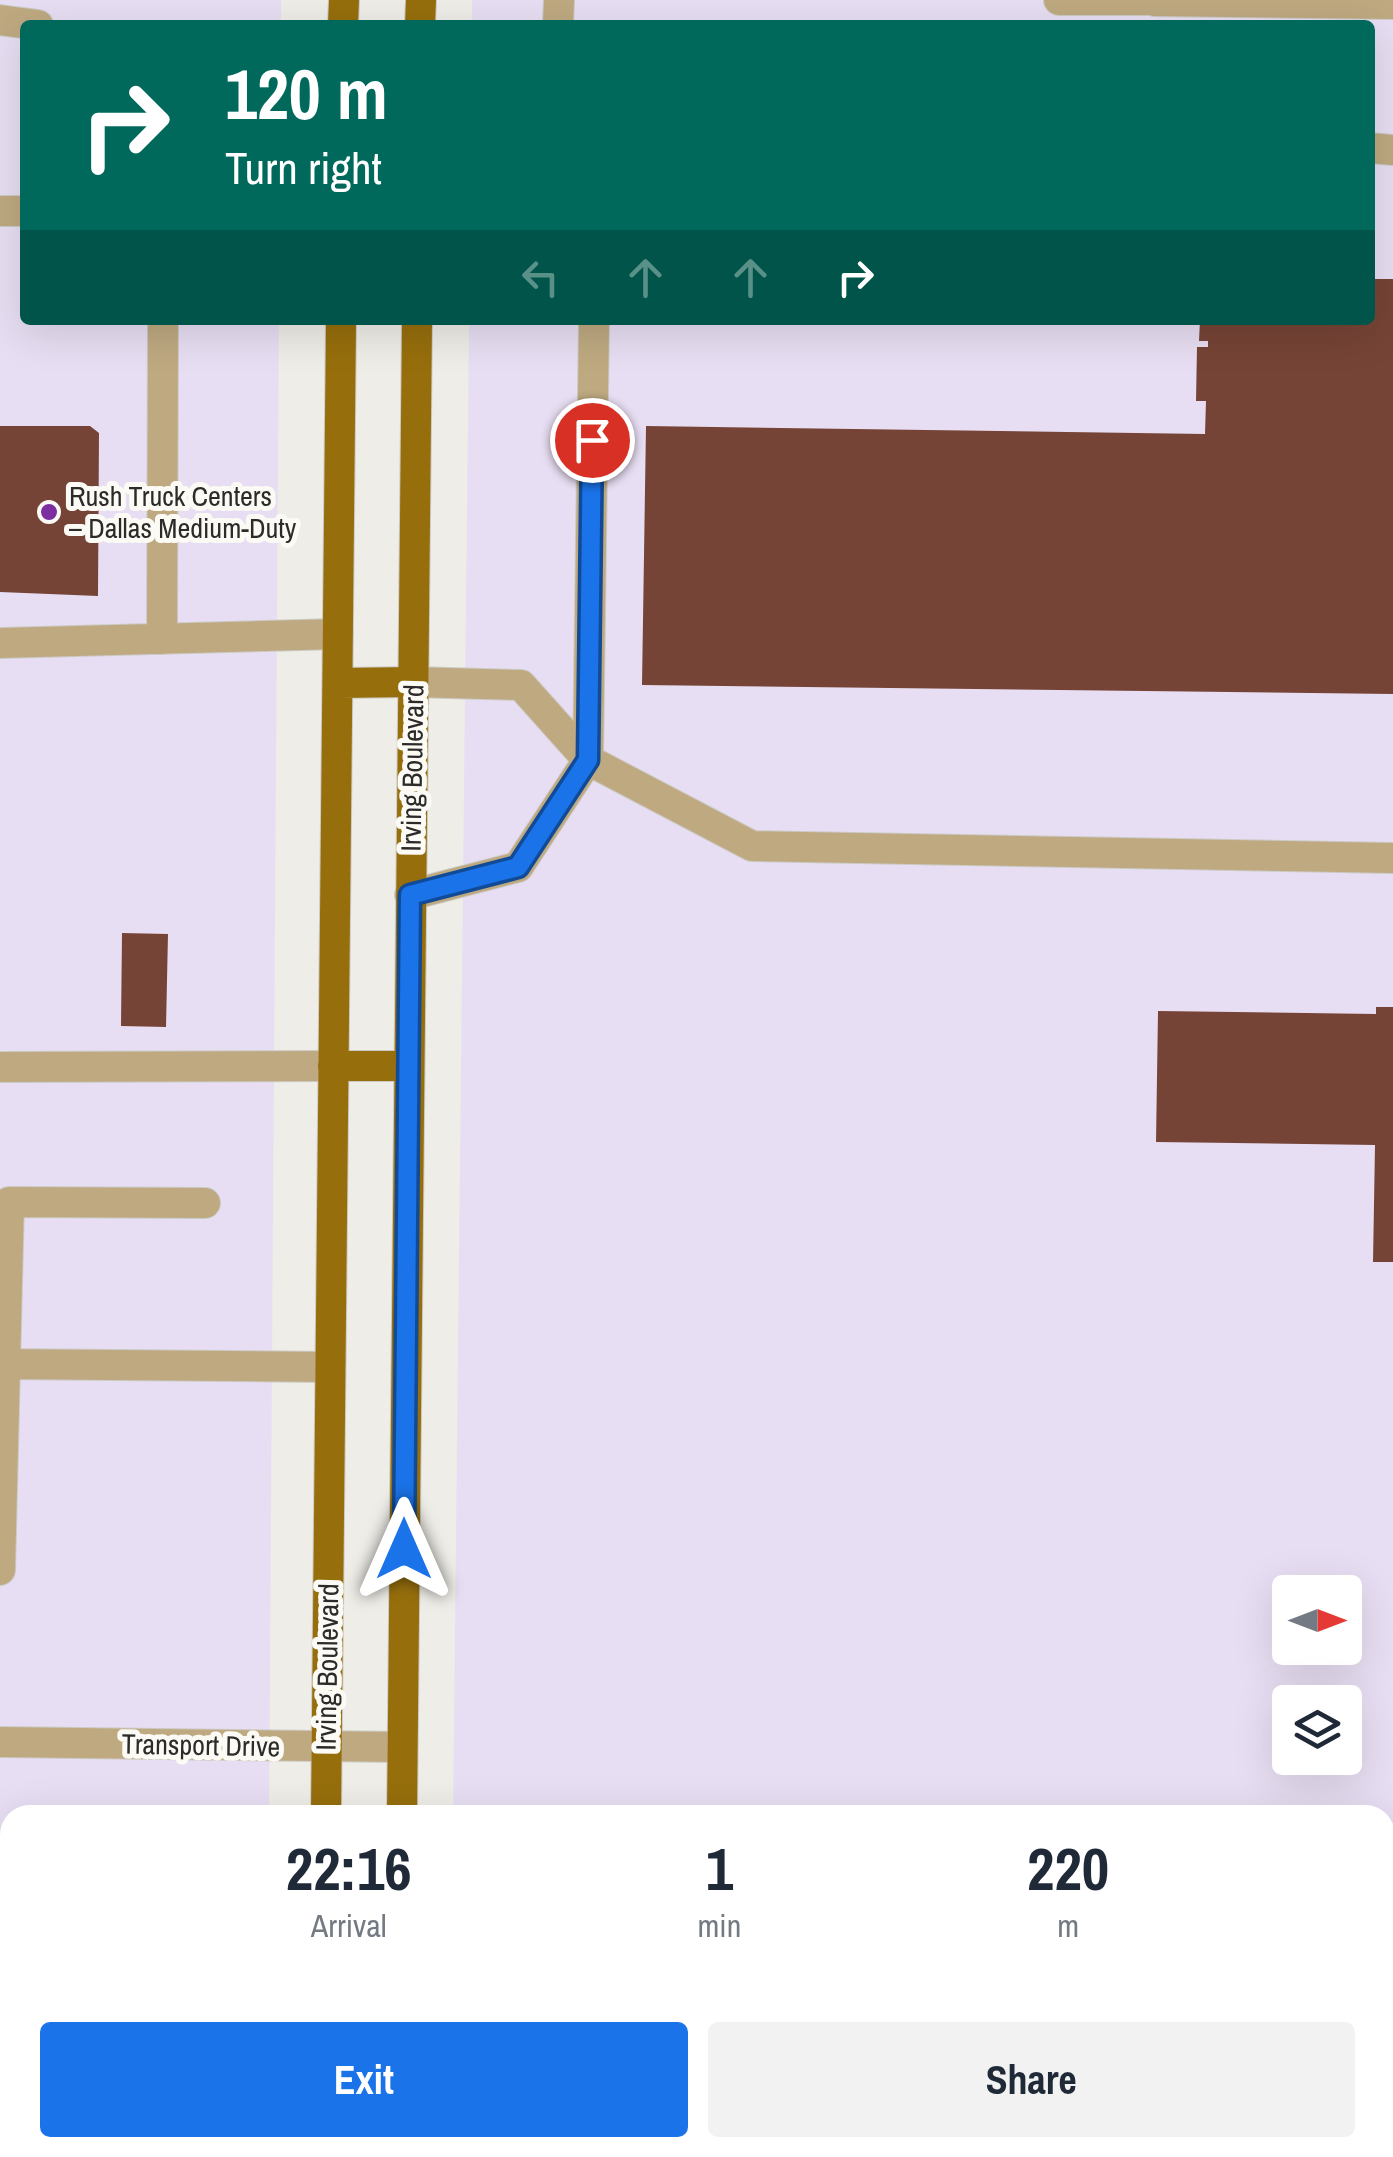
<!DOCTYPE html>
<html lang="en">
<head>
<meta charset="utf-8">
<style>
	:root { --surface:#fff; --page:#f2f2f3; --text:#1f2937; --muted:#747a83; --accent:#1a73e8 }
	body { margin:0; font-family:"Archivo Narrow",sans-serif; background:var(--page); color:var(--text); height:100vh; display:flex; flex-direction:column; font-size:38px; white-space:nowrap }
	* { box-sizing:border-box; margin:0 }
	p { font-size:32px; color:var(--muted) }
	.icon { flex:none; width:55px; height:55px; fill:none; stroke:currentColor; stroke-width:2; stroke-linecap:round; stroke-linejoin:round }
	.map { position:relative; flex:1; overflow:hidden }
	.side { position:absolute; left:0px; top:1805px; width:1395px; height:352px; display:flex; flex-direction:column; background:var(--surface); border-radius:30px 30px 0 0; box-shadow:0 10px 40px #0002 }
	.side>* { flex:none }
	.guide { position:absolute; left:20px; top:20px; width:1355px; height:305px; border-radius:10px; box-shadow:0 10px 40px #0002; background:#00695c; color:#fff; overflow:hidden }
	.needle { width:65px; rotate:90deg }
	.tools { position:absolute; left:1272px; top:1575px; display:grid; gap:20px }
	.tools a { display:grid; place-items:center; width:90px; height:90px; border-radius:10px; background:var(--surface); box-shadow:0 10px 40px #0002; font-size:50px }
	.pin { position:absolute; display:grid; place-items:center; width:85px; height:85px; color:#fff; margin:-42px; border:5px solid #fff; border-radius:50%; box-shadow:0 2px 10px #0007 }
	.me { position:absolute; width:110px; margin:-55px; rotate:0deg; stroke-linejoin:round; filter:drop-shadow(0 0 8px #0008) }
	.turn { display:flex; align-items:center; gap:35px; height:210px; padding:0 40px; font-size:45px }
	.turn .icon { width:130px; height:130px; stroke-width:2.5 }
	.turn b { display:block; font-size:70px; line-height:85px }
	.lanes { display:flex; align-items:center; height:95px; padding:0 40px; background:#0003; justify-content:center; gap:50px; direction:ltr }
	.lanes .off { opacity:.35 }
	.eta { display:flex; justify-content:space-evenly; align-items:center; height:170px; text-align:center }
	.eta b { font-size:60px; font-weight:700; line-height:70px }
	.action { display:flex; gap:20px; margin-top:auto; padding:20px 40px }
	.action a { flex:1; height:115px; border-radius:10px; background:var(--accent); color:#fff; font-size:40px; font-weight:700; line-height:115px; text-align:center }
	.action a+a { background:var(--page); color:var(--text) }
	.map>svg:first-child { display:block }
	.industrial { fill:#e8def3; fill-rule:evenodd }
	.building { fill:#764436 }
	.lines { fill:none; stroke-linecap:round; stroke-linejoin:round }
	.minor-casing { stroke:#cccac5; stroke-width:32 }
	.major-casing { stroke:#cccac5; stroke-width:32 }
	.minor { stroke:#bea981; stroke-width:30 }
	.major { stroke:#966e0c; stroke-width:30 }
	.route-casing { stroke:#114b97; stroke-width:25 }
	.route { stroke:#1a73e8; stroke-width:18 }
	.poi-dot { fill:#7d2fa0; stroke:#fcfaf4; stroke-width:4 }
	.labels { text-anchor:middle; stroke-width:10; stroke-linejoin:round; paint-order:stroke }
	.poi-label { font-size:28px; fill:#2c2b29; stroke:#fcfaf4; text-anchor:start }
	.street-label { font-size:28px; fill:#2c2b29; stroke:#fcfaf4 }
</style>
</head>
<body>
<div class="map">
<svg width="1393" height="2157" viewBox="0 0 1393 2157">
	<rect width="100%" height="100%" fill="#efede7"/>
	<path class="industrial" d="M0,0H281V25H25V320H279L269,1815H10V2148H267V2157H0Z
		M472,0H1393V2157H450V2148H1385V1815H453L469,320H1370V25H472ZM1290,1592H1345V1648H1290ZM1290,1702H1345V1758H1290Z"/>
	<path class="building" d="M1370,279H1393V694L642,685L646,426L1205,434L1206,401H1196L1197,347H1208V341H1199L1200,320H1370Z
		M0,426H90L99,433L98,596L0,592Z
		M122,933L168,934L166,1027L121,1026Z
		M1376,1007H1393V1262H1373L1375,1145L1156,1142L1158,1011L1376,1014Z
		M1385,1914H1393V2092H1385Z
		M0,2057H10V2148H46V2157H0Z"/>
	<g class="lines">
		<defs>
			<path id="minor" d="M1059,0H1155
				M1155,1L1393,4
				M0,20L38,25
				M558,25L559,0
				M1370,148L1393,150
				M0,211H25
				M162,639L163,320
				M0,643L338,634
				M413,682L521,685L588,760L752,846L1393,858
				M410,895L518,867L588,760L594,320
				M0,1067L333,1066
				M0,1364L330,1367
				M0,1570L9,1202L205,1203
				M0,1742L402,1747"/>
			<path id="major" d="M343,25L344,0
				M420,25L421,0
				M338,683L413,682
				M333,1066H408
				M326,1815L341,320
				M402,1815L417,320
				M322,2157V2148
				M398,2157V2148"/>
		</defs>
		<use href="#minor" class="minor-casing"/>
		<use href="#major" class="major-casing"/>
		<use href="#minor" class="minor"/>
		<use href="#major" class="major"/>
	</g>
	<g class="lines">
		<defs>
			<path id="route" d="M404,1549L410,895L518,867L588,760L592,440"/>
		</defs>
		<use href="#route" class="route-casing"/>
		<use href="#route" class="route"/>
	</g>
	<circle class="poi-dot" cx="49" cy="512" r="10"/>
	<g class="labels">
		<g class="poi-label">
			<text x="69" y="506">Rush Truck Centers<tspan x="69" dy="32">– Dallas Medium-Duty</tspan></text>
		</g>
		<g class="street-label">
			<text transform="translate(412 768) rotate(-89)" y="10">Irving Boulevard</text>
			<text transform="translate(327 1667) rotate(-89)" y="10">Irving Boulevard</text>
			<text transform="translate(201 1745) rotate(1)" y="10">Transport Drive</text>
		</g>
	</g>
</svg>
<div class="tools">
<a><svg class="needle" viewBox="-14 -14 28 28"><path d="M0-13l5 13h-10z" fill="#e53935"/><path d="M0 13l5-13h-10z" fill="#747a83"/></svg></a>
<a><svg class="icon" aria-label="layers" viewBox="0 0 24 24"><path d="M12 4l9 5-9 5-9-5zM3 14l9 5 9-5"/></svg></a>
</div>
<div class="pin" style="left:592px;top:440px;background:#d93025"><svg class="icon" aria-label="arrive" viewBox="0 0 24 24"><path d="M6 21V4h12l-3 4 3 4H6"/></svg></div>
<svg class="me" style="left:404px;top:1549px" viewBox="-20 -20 40 40"><path d="M0-17L14 15 0 8-14 15z" fill="#1a73e8" stroke="#fff" stroke-width="4"/></svg>
<div class="guide">
<div class="turn"><svg class="icon" aria-label="right" viewBox="0 0 24 24"><path d="M7 20v-9h11M14 6l5 5-5 5"/></svg><div><b>120 m</b>Turn right</div></div>
<div class="lanes"><svg class="icon off" aria-label="left" viewBox="0 0 24 24"><path d="M17 20v-9H6M10 6l-5 5 5 5"/></svg><svg class="icon off" aria-label="ahead" viewBox="0 0 24 24"><path d="M12 20V5M6 11l6-6 6 6"/></svg><svg class="icon off" aria-label="ahead" viewBox="0 0 24 24"><path d="M12 20V5M6 11l6-6 6 6"/></svg><svg class="icon" aria-label="right" viewBox="0 0 24 24"><path d="M7 20v-9h11M14 6l5 5-5 5"/></svg></div>
</div>
<section class="side">
<div class="eta">
<div><b>22:16</b><p>Arrival</p></div>
<div><b>1</b><p>min</p></div>
<div><b>220</b><p>m</p></div>
</div>
<div class="action"><a>Exit</a><a>Share</a></div>
</section>
</div>
</body>
</html>
